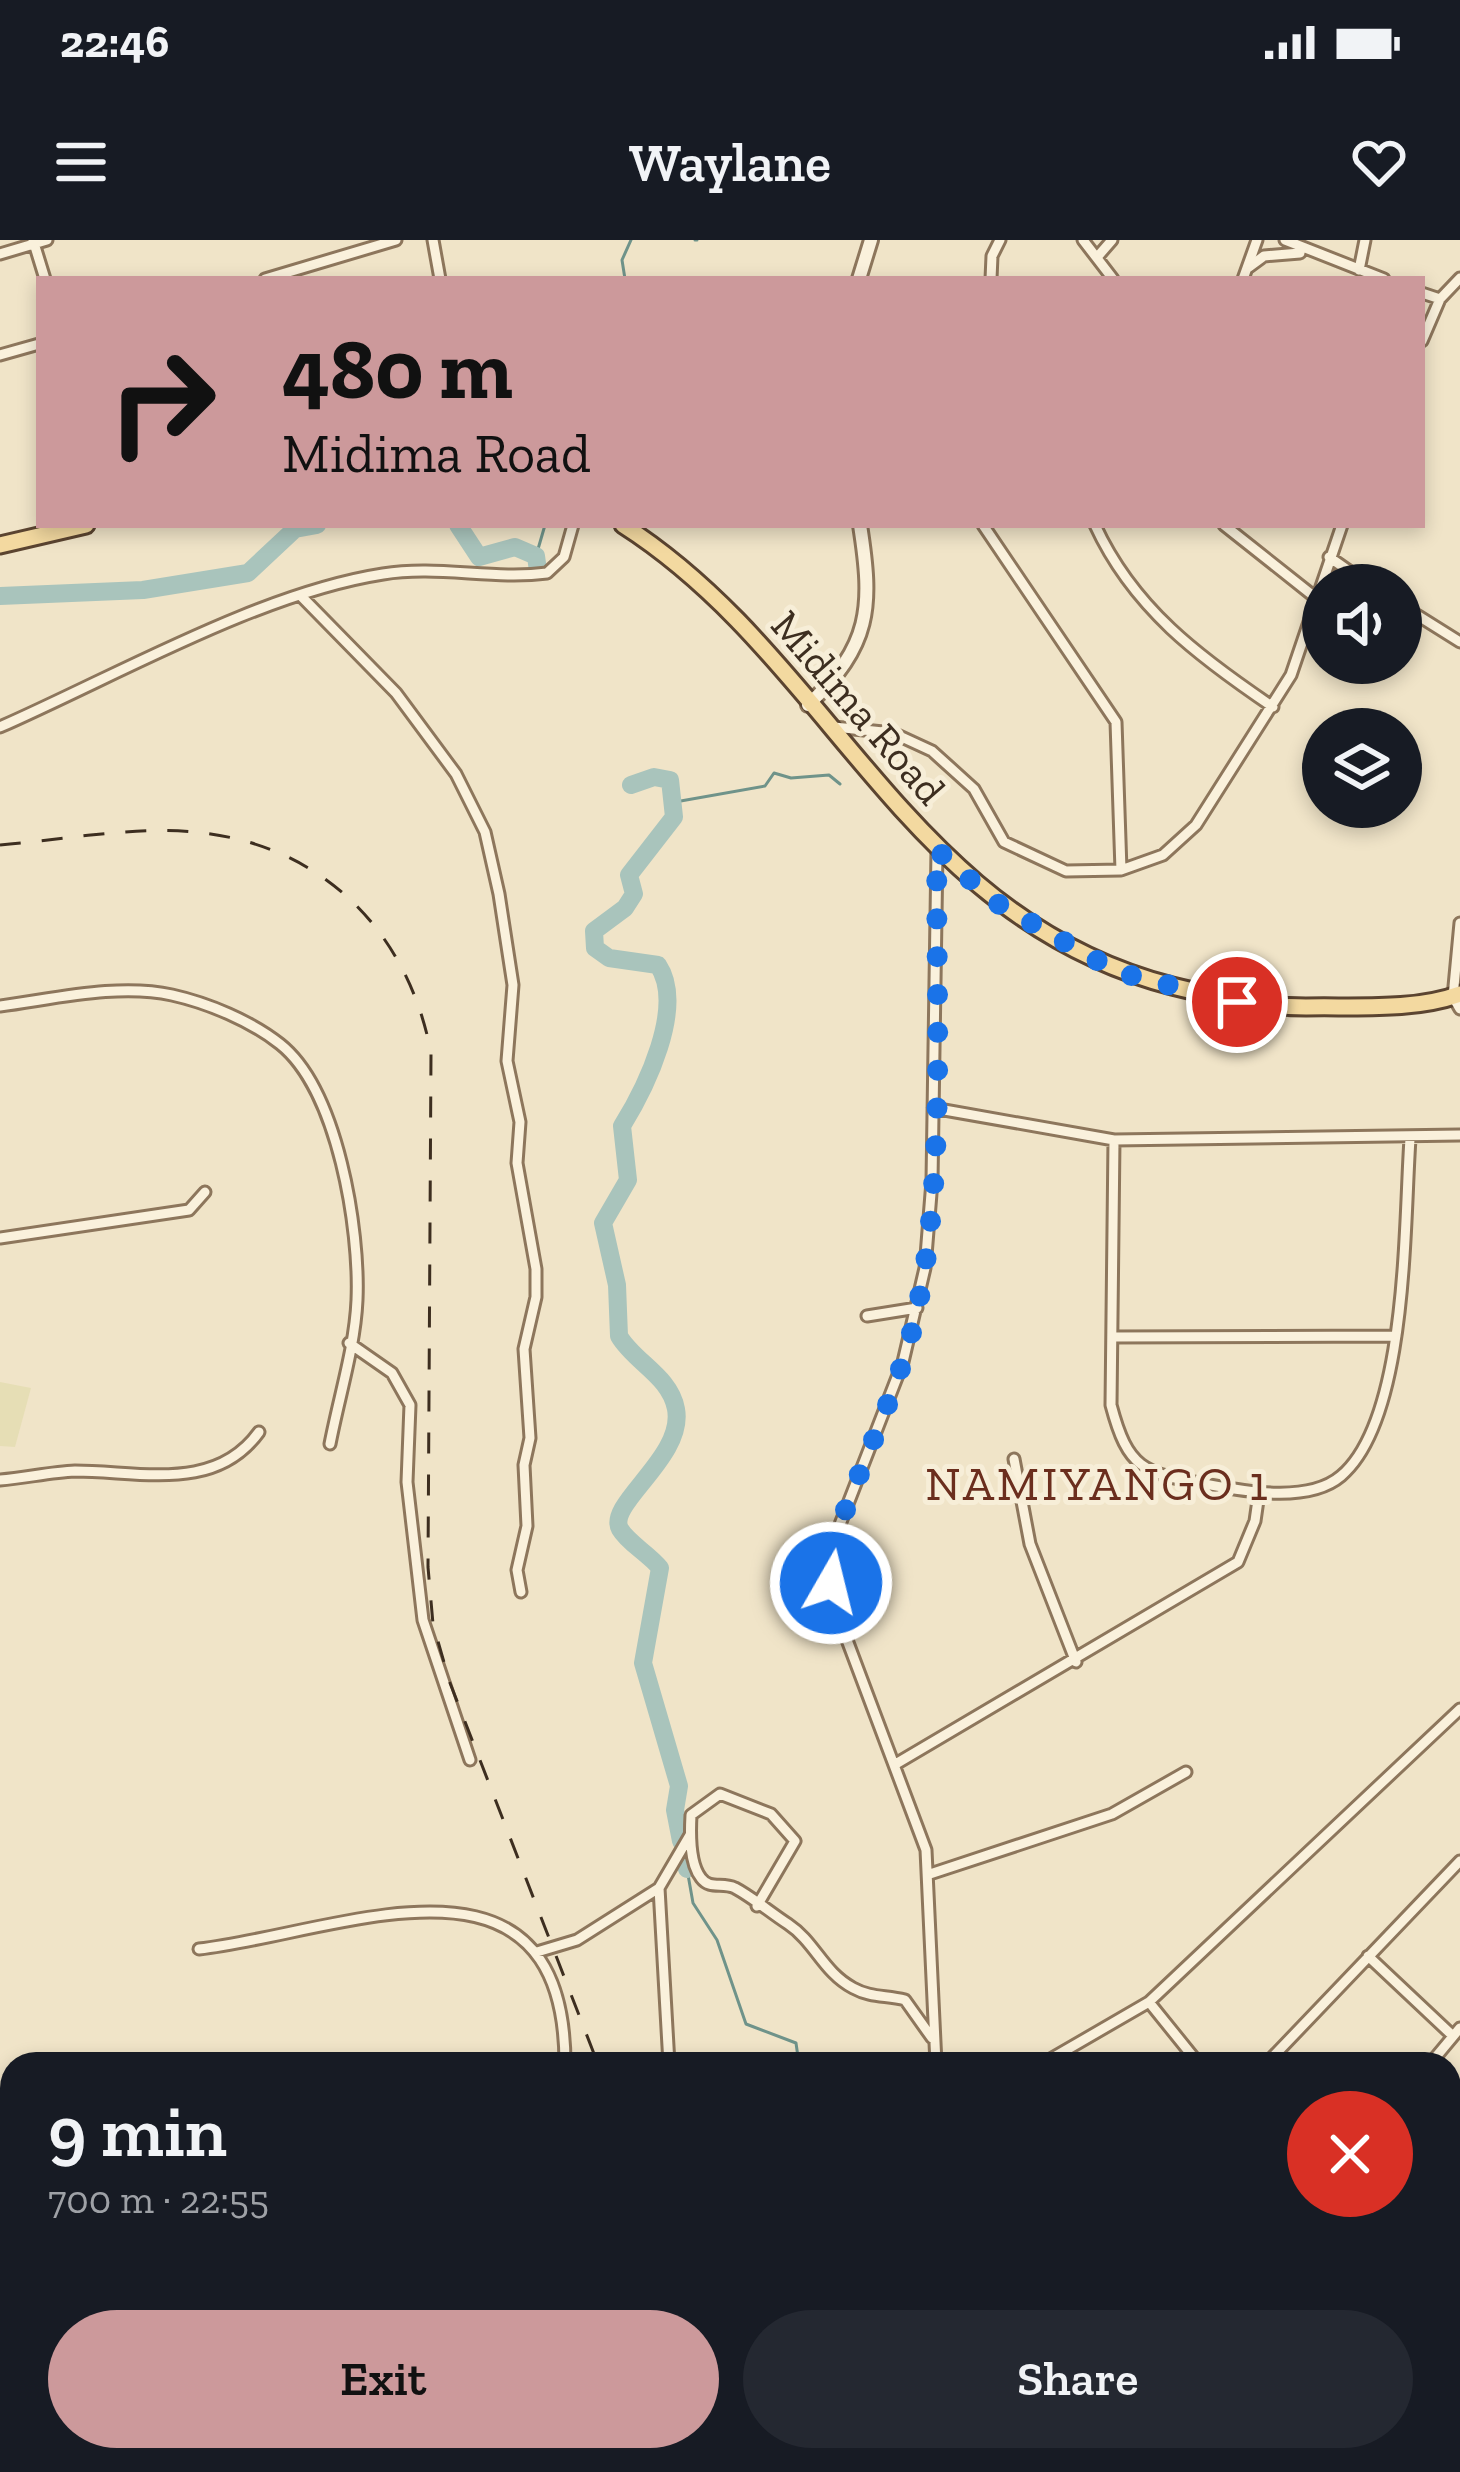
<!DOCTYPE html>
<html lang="en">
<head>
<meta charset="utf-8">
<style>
	:root { --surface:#171b24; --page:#242831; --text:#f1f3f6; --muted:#9ea1a6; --accent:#cc999b }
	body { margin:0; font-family:"Zilla Slab",serif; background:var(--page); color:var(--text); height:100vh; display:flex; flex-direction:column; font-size:45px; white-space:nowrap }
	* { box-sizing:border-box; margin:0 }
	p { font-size:39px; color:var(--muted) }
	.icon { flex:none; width:66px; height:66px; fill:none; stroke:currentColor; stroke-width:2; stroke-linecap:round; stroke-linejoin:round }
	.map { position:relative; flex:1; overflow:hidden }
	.sheet { position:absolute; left:0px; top:1812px; width:1461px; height:420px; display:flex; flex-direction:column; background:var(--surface); border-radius:36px 36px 0 0; box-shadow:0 6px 18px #0003 }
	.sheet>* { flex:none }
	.hud { position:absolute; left:36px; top:36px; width:1389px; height:252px; border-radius:0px; box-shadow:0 6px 18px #0003; background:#cc999b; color:#111; overflow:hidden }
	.buttons { position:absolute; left:1302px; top:324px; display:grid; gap:24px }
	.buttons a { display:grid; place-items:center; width:120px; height:120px; border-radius:50%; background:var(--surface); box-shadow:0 6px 18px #0003; font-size:60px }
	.pin { position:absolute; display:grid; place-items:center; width:102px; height:102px; color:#fff; margin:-51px; border:6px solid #fff; border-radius:50%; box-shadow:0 3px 12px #0007 }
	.me { position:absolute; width:132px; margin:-66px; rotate:8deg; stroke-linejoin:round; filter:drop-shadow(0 0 9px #0008) }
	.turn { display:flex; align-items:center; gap:42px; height:252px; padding:0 48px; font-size:54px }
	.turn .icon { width:156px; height:156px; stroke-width:2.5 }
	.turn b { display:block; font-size:84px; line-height:102px }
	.round { display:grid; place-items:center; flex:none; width:126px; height:126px; border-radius:63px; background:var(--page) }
	.overview { display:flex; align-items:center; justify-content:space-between; height:204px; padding:0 48px }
	h1 { font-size:72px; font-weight:600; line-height:90px }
	.cta { display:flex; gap:24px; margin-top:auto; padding:24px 48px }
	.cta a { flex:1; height:138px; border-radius:72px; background:var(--accent); color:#111; font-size:48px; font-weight:600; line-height:138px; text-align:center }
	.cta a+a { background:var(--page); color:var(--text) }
	.status { display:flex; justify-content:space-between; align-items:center; height:84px; padding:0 60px; background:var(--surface); direction:ltr }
	.status svg { height:33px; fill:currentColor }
	header { display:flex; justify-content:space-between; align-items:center; height:156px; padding:0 48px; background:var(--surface); font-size:54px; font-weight:600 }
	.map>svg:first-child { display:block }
	.farmland { fill:#e6deb5 }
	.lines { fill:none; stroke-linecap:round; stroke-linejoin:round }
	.stream { stroke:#6f938a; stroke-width:3 }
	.river { stroke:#a9c4bc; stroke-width:18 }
	.minor-casing { stroke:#8d765c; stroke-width:15 }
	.tertiary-casing { stroke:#8d765c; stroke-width:18 }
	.primary-casing { stroke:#5b4430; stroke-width:21 }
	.minor { stroke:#faf1dc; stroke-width:9 }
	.tertiary { stroke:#faf1dc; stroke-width:12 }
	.primary { stroke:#f3d9a0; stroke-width:15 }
	.rail { stroke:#3d2e20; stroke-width:3; stroke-dasharray:21 21; stroke-linecap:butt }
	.route { stroke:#1a73e8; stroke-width:21; stroke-dasharray:0 37.8 }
	.labels { text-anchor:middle; stroke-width:10; stroke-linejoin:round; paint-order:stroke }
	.street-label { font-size:42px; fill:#3d2e20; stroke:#f7eed8 }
	.quarter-label { font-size:48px; letter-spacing:3px; fill:#6b2e1e; stroke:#f7eed8 }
</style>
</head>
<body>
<div class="status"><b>22:46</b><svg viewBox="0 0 49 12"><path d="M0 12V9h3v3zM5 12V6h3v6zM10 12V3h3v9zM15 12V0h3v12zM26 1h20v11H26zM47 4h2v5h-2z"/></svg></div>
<header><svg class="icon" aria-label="menu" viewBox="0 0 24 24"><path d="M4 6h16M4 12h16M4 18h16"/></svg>Waylane<svg class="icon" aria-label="heart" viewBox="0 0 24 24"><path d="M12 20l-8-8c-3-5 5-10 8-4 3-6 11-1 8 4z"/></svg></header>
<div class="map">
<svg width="1460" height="2232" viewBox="0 0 1460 2232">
	<rect width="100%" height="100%" fill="#f0e4c8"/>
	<path class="farmland" d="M0,1142L31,1148L15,1207L0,1206Z"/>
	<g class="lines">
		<path class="stream" d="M695,0H697
			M625,39L622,20L631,0
			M536,316L545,285
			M675,562L765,546L774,533L791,538L829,535L840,544
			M687,1629L693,1663L717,1700L746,1784L796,1803L799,1824
			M807,2232L810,2220"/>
		<path class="river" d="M458,285L479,317L515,307L536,316L538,331
			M0,356L143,350L248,333L295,289L317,285
			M631,545L654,537L670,540L674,577L629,635L634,654L625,668L594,691L595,708L609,718L658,725C686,767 645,849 622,886L628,940L603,983L617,1045L619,1096C634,1122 670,1136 676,1169C685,1217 606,1264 620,1289C628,1303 649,1314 660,1328L643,1423L679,1546L675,1570L681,1601
			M683,1611L687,1629"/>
		<defs>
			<path id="minor" d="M33,0L45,39
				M433,0L440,39
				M1083,0L1113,39
				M1285,0L1384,39
				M0,14L47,0
				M1099,15L1112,0
				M1249,27L1264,16L1300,13
				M1359,30L1365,0
				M265,39L396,0
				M991,39L992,16L1000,0
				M1243,39L1257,0
				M1422,53L1440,59
				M1422,101L1440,59L1460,38
				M0,115L39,104
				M983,285L1116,482L1121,630
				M1095,285C1133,368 1199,417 1273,467
				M1224,285L1316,358
				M1329,317L1369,345
				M301,356L396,453L456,534L485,592L499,654L513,745L507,821L520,882L517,923L536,1029V1057L524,1109L530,1198L524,1225L527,1286L517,1330L521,1352
				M1401,365L1460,402
				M0,487C116,436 260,353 383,334C437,325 493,340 547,333L564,317L573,285
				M834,487L893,493L932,511L974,549L1004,602L1066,631L1121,630L1163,615L1196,585L1291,435L1342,285
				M1460,683L1453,757L1460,769
				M0,766C54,759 118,743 172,755C208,763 251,781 280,804C338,850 360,990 357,1060C355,1107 339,1157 330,1204
				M933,868L1114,900L1111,1165C1128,1229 1143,1233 1205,1244C1243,1251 1308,1264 1341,1236C1408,1179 1404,984 1410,899
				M1114,900L1460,895
				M0,998L189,970L205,952
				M867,1076L917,1068
				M1112,1097L1396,1096
				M349,1103L392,1133L410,1165L407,1242L423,1380L470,1520
				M1014,1219L1030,1304L1076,1422
				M0,1240C25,1238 51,1232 75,1231C140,1231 215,1253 259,1192
				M894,1525L1238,1322L1255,1281L1259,1253
				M930,1634L1112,1574L1186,1532
				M757,1666L795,1601L771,1574L720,1554L691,1575C690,1593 689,1623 701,1638C710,1650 722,1642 735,1648C752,1657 771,1673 788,1684C815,1702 823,1732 853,1748C871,1758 886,1755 905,1760L932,1798
				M199,1709C339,1693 565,1588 565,1824
				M537,1712L577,1700L659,1648
				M1368,1716L1453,1796
				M1149,1762L1199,1824
				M669,1824L659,1648L690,1595
				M936,1824L926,1610L841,1384L829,1327L839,1287L903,1122L925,1028L932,941L937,610
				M1042,1824L1149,1762L1460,1469
				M1266,1824L1460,1621
				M1430,1824L1460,1788
				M0,1979L12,1974
				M0,2049L12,2048
				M1449,2200H1460
				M366,2220L380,2232
				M933,2220L935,2232
				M1030,2220L1031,2232
				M1101,2220L1104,2221
				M234,2232L311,2220
				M1191,2232L1199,2220
				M1408,2232L1415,2220"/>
			<path id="tertiary" d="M859,39L871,0
				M808,465C871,405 873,368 860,285"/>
			<path id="primary" d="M623,285C833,419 905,678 1172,746C1217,757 1260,767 1306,767C1355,766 1414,771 1460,754
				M0,305L86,285"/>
		</defs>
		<use href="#minor" class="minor-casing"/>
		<use href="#tertiary" class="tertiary-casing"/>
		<use href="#primary" class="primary-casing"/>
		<use href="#minor" class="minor"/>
		<use href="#tertiary" class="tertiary"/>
		<use href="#primary" class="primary"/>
		<path class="rail" d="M0,605C63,600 131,586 194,592C321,603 408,691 431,813L428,1327L433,1384L450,1443L598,1824
			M662,2220V2232"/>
	</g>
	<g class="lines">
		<path class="route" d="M831,1343V1312C856,1231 899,1154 917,1070C947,930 935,755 937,610L995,662L1117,732L1237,762"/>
	</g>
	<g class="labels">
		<g class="street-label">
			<text transform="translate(859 467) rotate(49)" y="15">Midima Road</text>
		</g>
		<g class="quarter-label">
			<text x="1098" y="1260">NAMIYANGO 1</text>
		</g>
	</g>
</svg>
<div class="buttons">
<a><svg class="icon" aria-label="sound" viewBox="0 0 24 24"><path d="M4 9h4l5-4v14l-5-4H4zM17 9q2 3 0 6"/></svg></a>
<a><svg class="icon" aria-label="layers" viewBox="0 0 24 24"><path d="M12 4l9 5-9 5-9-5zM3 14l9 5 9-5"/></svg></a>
</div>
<div class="pin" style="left:1237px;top:762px;background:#d93025"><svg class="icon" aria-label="arrive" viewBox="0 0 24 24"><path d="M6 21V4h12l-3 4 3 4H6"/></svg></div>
<svg class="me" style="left:831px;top:1343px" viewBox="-20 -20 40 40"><circle r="17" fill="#1a73e8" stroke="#fff" stroke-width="3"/><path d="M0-11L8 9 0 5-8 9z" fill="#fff"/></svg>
<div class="hud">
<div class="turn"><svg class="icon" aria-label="right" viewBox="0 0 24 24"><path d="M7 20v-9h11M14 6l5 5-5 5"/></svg><div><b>480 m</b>Midima Road</div></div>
</div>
<section class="sheet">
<div class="overview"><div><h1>9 min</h1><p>700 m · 22:55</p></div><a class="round" style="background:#d93025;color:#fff"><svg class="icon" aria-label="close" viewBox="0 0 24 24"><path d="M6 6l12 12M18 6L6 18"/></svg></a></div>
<div class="cta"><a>Exit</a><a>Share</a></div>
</section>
</div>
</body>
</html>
